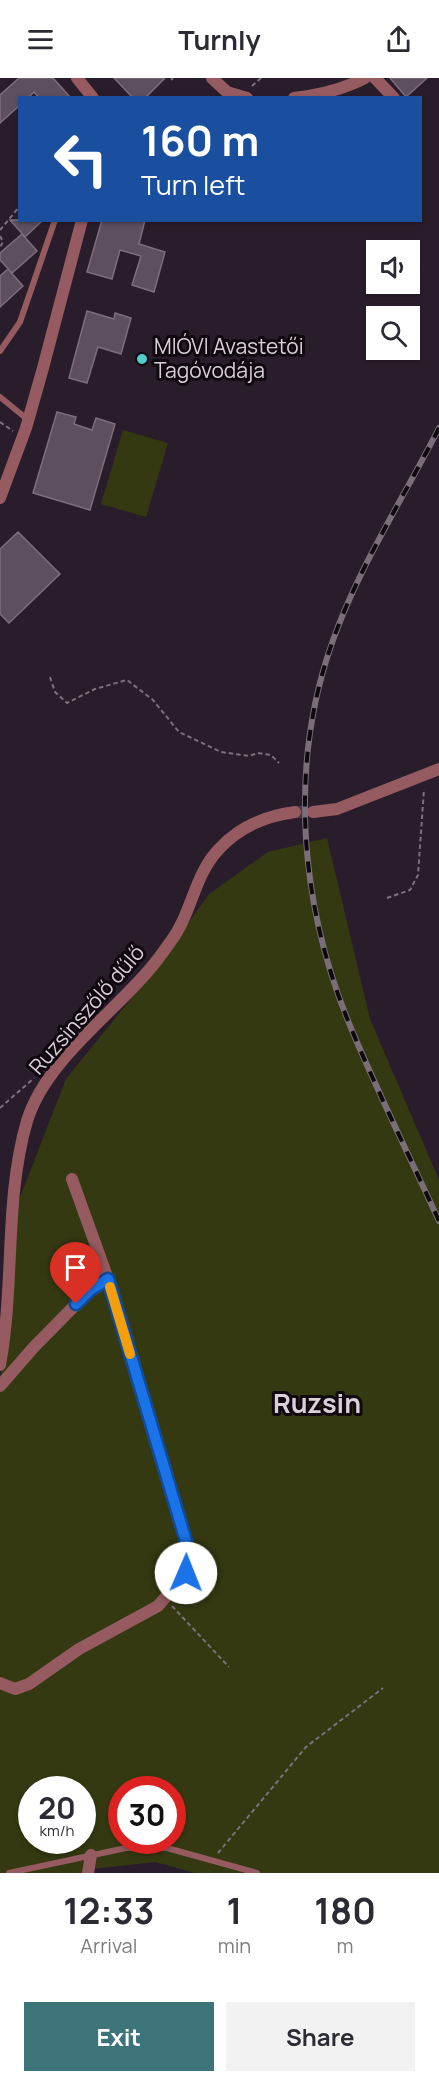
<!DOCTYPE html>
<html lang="en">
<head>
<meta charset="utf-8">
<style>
	:root { --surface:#fff; --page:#f2f2f3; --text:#2b2b33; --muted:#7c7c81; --accent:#3d7479 }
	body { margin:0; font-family:Manrope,sans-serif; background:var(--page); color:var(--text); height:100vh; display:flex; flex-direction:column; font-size:22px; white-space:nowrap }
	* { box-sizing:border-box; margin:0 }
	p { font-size:20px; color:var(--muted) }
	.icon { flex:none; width:33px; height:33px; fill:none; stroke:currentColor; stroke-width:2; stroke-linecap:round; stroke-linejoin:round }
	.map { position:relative; height:1795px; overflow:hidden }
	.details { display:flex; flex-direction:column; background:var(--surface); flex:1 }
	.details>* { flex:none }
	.guide { position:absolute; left:18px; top:18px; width:404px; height:126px; border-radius:0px; box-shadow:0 2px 4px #0004; background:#1a4fa0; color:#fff; overflow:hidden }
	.controls { position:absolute; left:366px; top:162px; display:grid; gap:12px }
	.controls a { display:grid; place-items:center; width:54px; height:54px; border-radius:0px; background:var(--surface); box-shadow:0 2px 4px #0004; font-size:30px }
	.speed { position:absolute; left:18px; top:1698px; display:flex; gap:12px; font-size:30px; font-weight:700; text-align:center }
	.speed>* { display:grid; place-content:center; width:78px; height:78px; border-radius:50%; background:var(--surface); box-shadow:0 2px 4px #0004; line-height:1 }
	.speed small { font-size:15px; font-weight:400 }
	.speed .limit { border:9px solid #d22; background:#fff; color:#111 }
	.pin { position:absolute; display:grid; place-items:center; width:51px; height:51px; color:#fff; margin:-62px -26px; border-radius:50% 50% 50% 0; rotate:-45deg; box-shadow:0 0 6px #0007 }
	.pin .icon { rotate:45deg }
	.me { position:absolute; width:66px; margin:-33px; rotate:1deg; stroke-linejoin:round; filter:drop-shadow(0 0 4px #0008) }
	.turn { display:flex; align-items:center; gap:21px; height:126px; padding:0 24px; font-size:27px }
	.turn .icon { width:78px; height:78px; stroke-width:2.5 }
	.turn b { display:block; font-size:42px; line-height:51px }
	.eta { display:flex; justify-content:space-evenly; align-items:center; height:102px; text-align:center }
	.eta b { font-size:36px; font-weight:700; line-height:42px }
	.cta { display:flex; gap:12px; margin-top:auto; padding:12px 24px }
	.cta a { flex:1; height:69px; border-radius:0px; background:var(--accent); color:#fff; font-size:24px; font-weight:700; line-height:69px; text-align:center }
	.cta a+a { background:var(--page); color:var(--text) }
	header { display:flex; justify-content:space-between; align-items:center; height:78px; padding:0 24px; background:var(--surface); font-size:27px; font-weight:700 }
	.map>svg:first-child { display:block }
	.green { fill:#343911; fill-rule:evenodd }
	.building { fill:#5e4f5e; stroke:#7d6d7d; stroke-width:1.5 }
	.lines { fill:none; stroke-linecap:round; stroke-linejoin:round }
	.minor-tunnel { stroke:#443845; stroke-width:12; stroke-dasharray:12 6; stroke-linecap:butt }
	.path { stroke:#7b707c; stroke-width:2; stroke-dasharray:4.5 3; stroke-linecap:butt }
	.service { stroke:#955b61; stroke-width:6 }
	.minor { stroke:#955b61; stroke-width:12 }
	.rail-casing { stroke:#796e7a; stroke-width:6 }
	.rail { stroke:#0f090f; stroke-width:4; stroke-dasharray:11; stroke-linecap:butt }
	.route-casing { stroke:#114b97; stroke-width:15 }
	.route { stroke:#1a73e8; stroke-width:10 }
	.slow { stroke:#f59e0b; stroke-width:10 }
	.poi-dot { fill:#52cdce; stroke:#0f090f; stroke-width:2 }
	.labels { text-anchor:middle; stroke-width:6; stroke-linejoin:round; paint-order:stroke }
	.poi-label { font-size:21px; fill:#d8cfd8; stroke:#0f090f; text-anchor:start }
	.street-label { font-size:21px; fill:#d8cfd8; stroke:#0f090f }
	.district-label { font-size:27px; font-weight:bold; fill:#d8cfd8; stroke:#0f090f }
</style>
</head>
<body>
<header><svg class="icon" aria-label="menu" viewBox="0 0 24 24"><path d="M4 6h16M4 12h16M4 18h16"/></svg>Turnly<svg class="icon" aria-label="share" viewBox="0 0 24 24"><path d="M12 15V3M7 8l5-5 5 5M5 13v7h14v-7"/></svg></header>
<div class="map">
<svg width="439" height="1795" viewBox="0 0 439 1795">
	<rect width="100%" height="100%" fill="#2a1d2b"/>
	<path class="green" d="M123,352L168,365L146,439L101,426Z
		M327,760L370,941L439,1102V1795H195L155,1784L84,1792L83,1795H0V1299L11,1252L12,1140L66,1001L159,886L209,816L268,774ZM32,1712H82V1762H32ZM122,1712H172V1762H122Z"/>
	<path class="building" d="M19,0H53L71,20H39L34,14L28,20H20V27L0,45V17Z
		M114,0H165L145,20H133Z
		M390,0H427L406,19Z
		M10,142H43L25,159Z
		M102,142H145L139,166L165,174L154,214L132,207L141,178L120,172L112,201L87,194Z
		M22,156L37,173L12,195L0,182V175Z
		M8,191L23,208L0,229V198Z
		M87,233L114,241L115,235L131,240L121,276L98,269L87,305L69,300Z
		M57,334L76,339L74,346L92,352L96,340L115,346L90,432L33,415Z
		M18,454L60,496L9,545L0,536V471Z"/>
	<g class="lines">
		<path class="minor-tunnel" d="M295,734H313"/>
		<path class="path" d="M171,2L173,0
			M252,8L261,0
			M0,152L20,128
			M0,158L3,164L0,169
			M0,344L13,353
			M50,599L55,614L67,625L95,611L127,602L153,622L179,654L221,674L249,678L258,675L271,677L279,685
			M387,820L410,812L418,797L424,711
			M0,1030L34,1000
			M172,1528L229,1589
			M218,1775L306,1669L383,1610"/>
		<path class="service" d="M0,273L20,244L55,142
			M0,319L27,341
			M9,1795L126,1770H167L257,1795"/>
		<path class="minor" d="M77,0L93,20
			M212,0L227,14L247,20
			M375,0L394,20
			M294,20C320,17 342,12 365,0
			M0,420L26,350L43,290L82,142
			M313,734L337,731L439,691
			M0,1287C15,1206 4,1122 27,1043C45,984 110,938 149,892C157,883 164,873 171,863C192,835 194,797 219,771C239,749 265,738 295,734
			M0,1308L33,1270L90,1212L108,1201
			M0,1605L15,1611L29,1606L79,1571L158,1528L186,1495L191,1480L108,1201L72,1101
			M88,1795L91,1777"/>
		<defs>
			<path id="rail" d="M439,350C403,421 358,490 332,565C288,690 300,828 351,950C378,1015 410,1079 439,1143"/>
		</defs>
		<use href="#rail" class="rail-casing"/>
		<use href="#rail" class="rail"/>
	</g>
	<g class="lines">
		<defs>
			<path id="route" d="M76,1226L90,1212L108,1201L191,1480L186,1495"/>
		</defs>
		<use href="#route" class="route-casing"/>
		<use href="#route" class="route"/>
		<path class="slow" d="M110,1209L130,1276"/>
	</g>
	<circle class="poi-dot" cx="142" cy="281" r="6"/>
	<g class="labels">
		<g class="poi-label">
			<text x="154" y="276">MIÓVI Avastetői<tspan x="154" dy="24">Tagóvodája</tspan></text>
		</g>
		<g class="street-label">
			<text transform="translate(87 932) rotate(-49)" y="7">Ruzsinszőlő dűlő</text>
		</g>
		<g class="district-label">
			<text x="317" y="1335">Ruzsin</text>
		</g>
	</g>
</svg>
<div class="controls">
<a><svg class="icon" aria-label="sound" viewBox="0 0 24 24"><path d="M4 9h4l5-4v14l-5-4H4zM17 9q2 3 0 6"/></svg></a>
<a><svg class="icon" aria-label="search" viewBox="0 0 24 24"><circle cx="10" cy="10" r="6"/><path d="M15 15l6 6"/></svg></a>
</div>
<div class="speed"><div>20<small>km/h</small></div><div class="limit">30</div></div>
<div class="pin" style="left:76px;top:1226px;background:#d93025"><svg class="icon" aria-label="arrive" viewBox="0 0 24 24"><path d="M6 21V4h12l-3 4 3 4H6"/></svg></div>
<svg class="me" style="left:186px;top:1495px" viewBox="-20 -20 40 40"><circle r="19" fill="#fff"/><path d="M0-13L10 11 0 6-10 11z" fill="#1a73e8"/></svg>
<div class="guide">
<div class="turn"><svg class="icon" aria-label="left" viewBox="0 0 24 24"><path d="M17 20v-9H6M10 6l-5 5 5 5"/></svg><div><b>160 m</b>Turn left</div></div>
</div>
</div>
<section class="details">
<div class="eta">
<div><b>12:33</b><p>Arrival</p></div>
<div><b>1</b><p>min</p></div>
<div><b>180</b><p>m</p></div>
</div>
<div class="cta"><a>Exit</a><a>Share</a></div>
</section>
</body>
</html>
